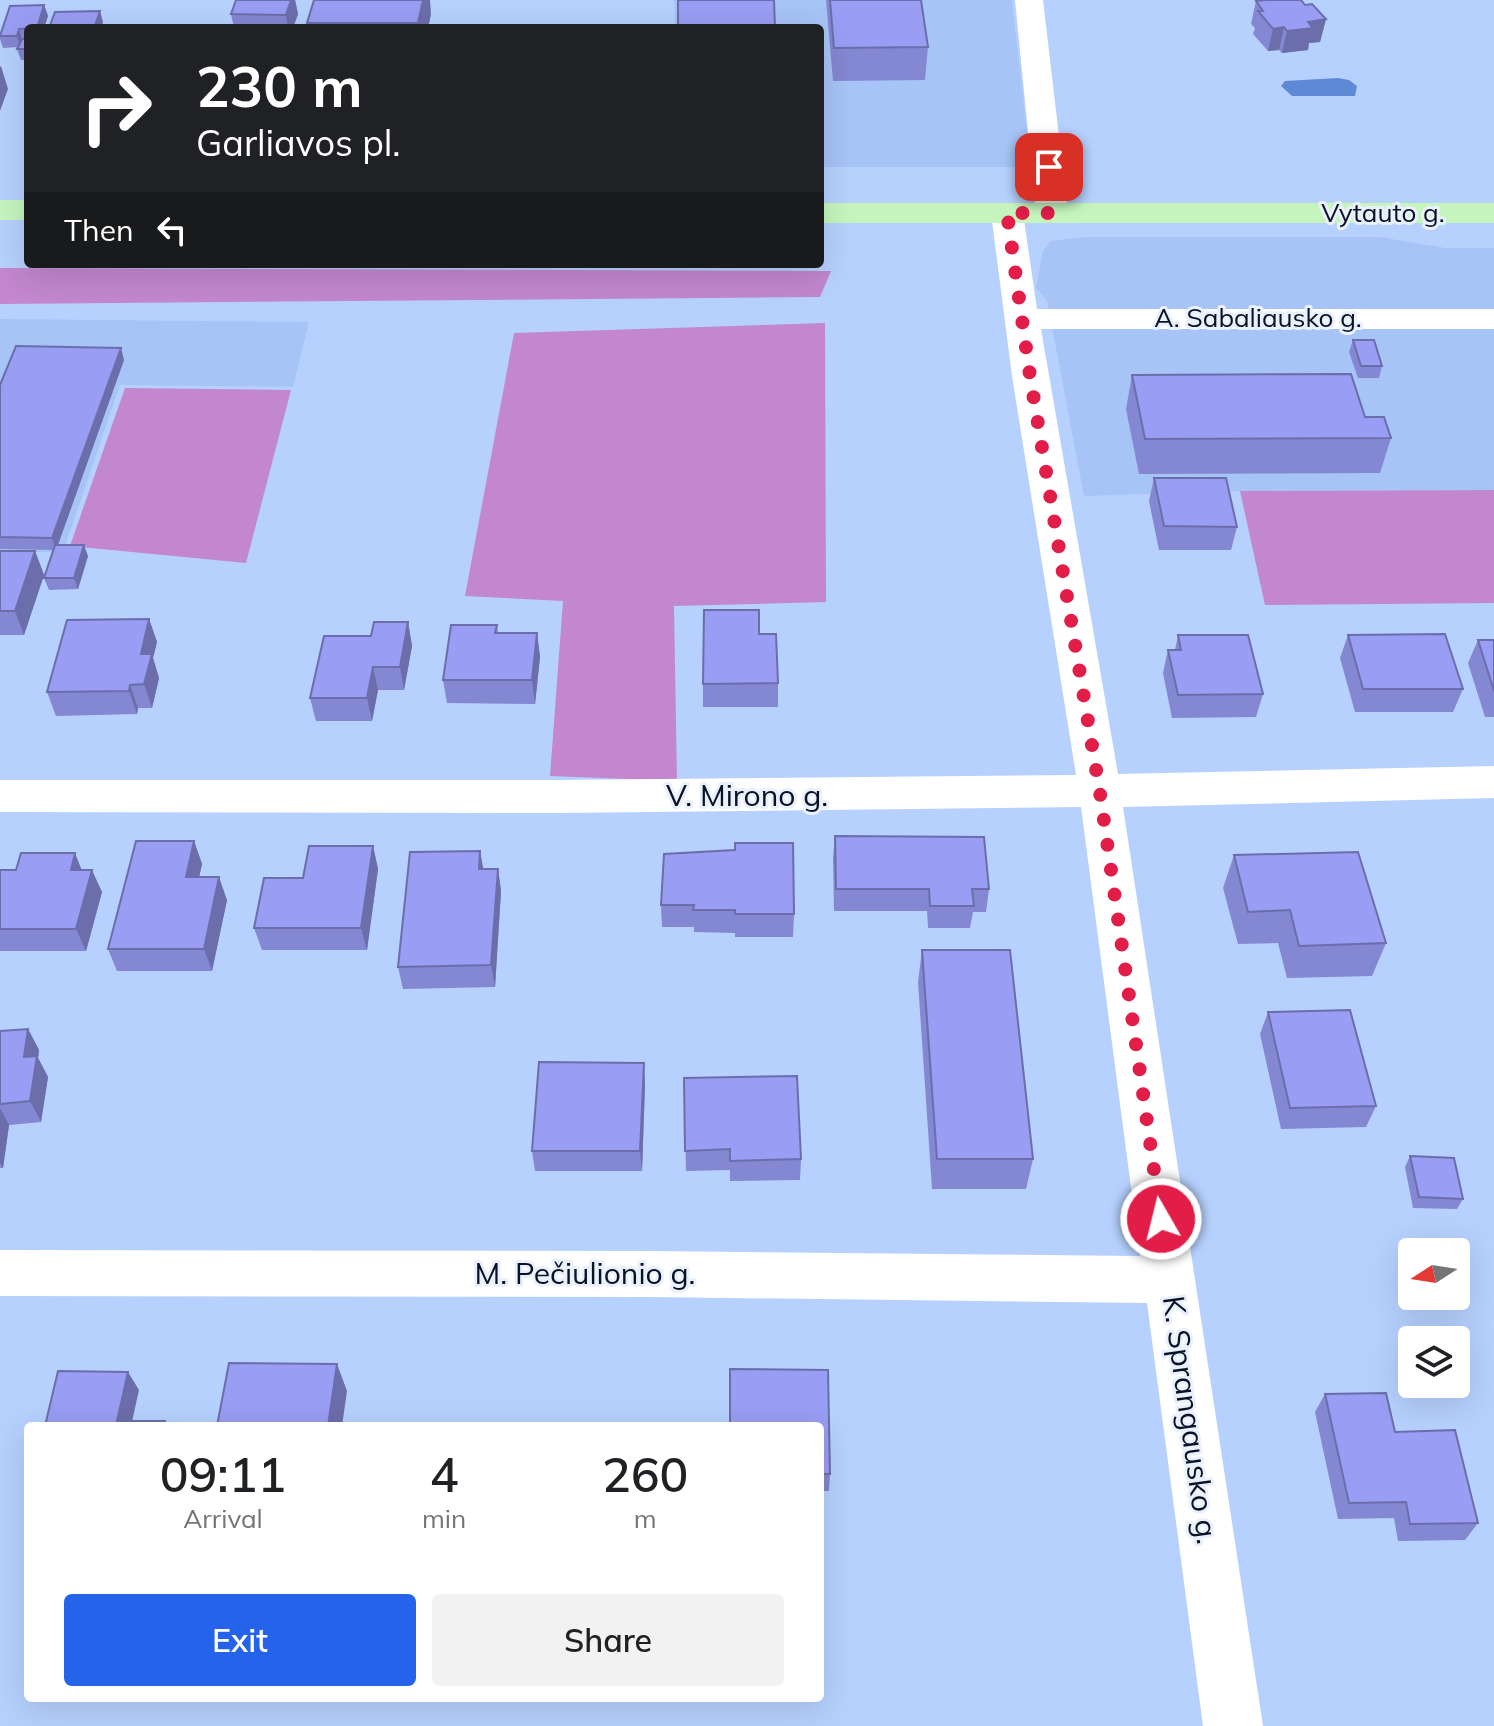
<!DOCTYPE html>
<html lang="en">
<head>
<meta charset="utf-8">
<style>
	:root { --surface:#fff; --page:#f2f2f2; --text:#202124; --muted:#757577; --accent:#2563eb }
	body { margin:0; font-family:Mulish,sans-serif; background:var(--page); color:var(--text); height:100vh; display:flex; flex-direction:column; font-size:30px; white-space:nowrap }
	* { box-sizing:border-box; margin:0 }
	p { font-size:26px; color:var(--muted) }
	.icon { flex:none; width:44px; height:44px; fill:none; stroke:currentColor; stroke-width:2; stroke-linecap:round; stroke-linejoin:round }
	.map { position:relative; flex:1; overflow:hidden }
	.sheet { position:absolute; left:24px; top:1422px; width:800px; height:280px; display:flex; flex-direction:column; background:var(--surface); border-radius:8px; box-shadow:0 8px 32px #0002 }
	.sheet>* { flex:none }
	.guide { position:absolute; left:24px; top:24px; width:800px; height:244px; border-radius:8px; box-shadow:0 8px 32px #0002; background:#202124; color:#fff; overflow:hidden }
	.needle { width:52px; rotate:258deg }
	.tools { position:absolute; left:1398px; top:1238px; display:grid; gap:16px }
	.tools a { display:grid; place-items:center; width:72px; height:72px; border-radius:8px; background:var(--surface); box-shadow:0 8px 32px #0002; font-size:40px }
	.pin { position:absolute; display:grid; place-items:center; width:68px; height:68px; color:#fff; margin:-34px; border-radius:16px; box-shadow:0 4px 12px #0006 }
	.me { position:absolute; width:88px; margin:-44px; rotate:352deg; stroke-linejoin:round; filter:drop-shadow(0 0 6px #0008) }
	.turn { display:flex; align-items:center; gap:28px; height:168px; padding:0 40px; font-size:36px }
	.turn .icon { width:104px; height:104px; stroke-width:2.5 }
	.turn b { display:block; font-size:56px; line-height:68px }
	.then { display:flex; align-items:center; height:76px; padding:0 40px; background:#0003; gap:16px; font-size:30px }
	.eta { display:flex; justify-content:space-evenly; align-items:center; height:136px; text-align:center }
	.eta b { font-size:48px; font-weight:600; line-height:56px }
	.action { display:flex; gap:16px; margin-top:auto; padding:16px 40px }
	.action a { flex:1; height:92px; border-radius:8px; background:var(--accent); color:#fff; font-size:32px; font-weight:600; line-height:92px; text-align:center }
	.action a+a { background:var(--page); color:var(--text) }
	.map>svg:first-child { display:block }
	.built { fill:#a6c4f6 }
	.green { fill:#c287ce }
	.water { fill:#5e8ad5 }
	.lines { fill:none; stroke-linecap:round; stroke-linejoin:round }
	.minor { fill:#fff; fill-rule:evenodd }
	.primary { fill:#c5f5bc; fill-rule:evenodd }
	.wall { fill:#8487d1 }
	.shaded-wall { fill:#6b6eaa }
	.building { fill:#999df3; stroke:#6b6eaa; stroke-width:2 }
	.route { stroke:#e11d48; stroke-width:14; stroke-dasharray:0 25.2 }
	.labels { text-anchor:middle; stroke-width:6; stroke-linejoin:round; paint-order:stroke }
	.far-street-label { font-size:26px; fill:#081327; stroke:#eaf1fc }
	.street-label { font-size:30px; fill:#081327; stroke:#eaf1fc }
</style>
</head>
<body>
<div class="map">
<svg width="1494" height="1726" viewBox="0 0 1494 1726">
	<rect width="100%" height="100%" fill="#b6d1fe"/>
	<path class="built" d="M674,0H1012L1031,167H820V28H675Z
		M1085,237H1379L1445,248H1494V490L1240,491L1084,496L1047,300L1036,288L1043,251L1050,241Z
		M0,319L309,322L293,387L120,385L63,552H0Z"/>
	<path class="green" d="M0,268L831,271L820,297L0,304Z
		M825,323L826,602L674,606L677,781L550,776L563,601L465,596L514,333Z
		M125,388L291,390L246,563L70,546Z
		M1494,490V603L1265,605L1240,491Z"/>
	<path class="water" d="M1338,78L1349,80L1357,86L1355,96H1292L1281,86L1285,81Z"/>
	<g class="lines">
		<path class="minor" d="M1015,0H1043L1068,213L1063,220L1052,223L1041,220L1036,213Z
			M1007,203L1018,206L1023,213L1037,309H1494V329H1041L1118,774L1494,766V798L1123,807L1263,1726H1203L1147,1303L650,1297L0,1296V1250L650,1251L1140,1256L1081,807L560,813L0,812V780H560L1076,775L1012,376L991,213L996,206Z"/>
		<path class="primary" d="M0,200H28V220H0Z
			M820,203H1494V223H820Z"/>
	</g>
	<path class="wall" d="M236,0H295L298,14L293,28H234L231,14Z
		M826,0H921L928,47L925,80L833,81Z
		M1256,1L1305,5L1326,19L1320,42L1309,43L1308,50L1282,53L1279,50L1268,51L1253,34L1255,28L1251,24Z
		M44,5L48,16L44,28H28V60H21L17,49L18,47L3,48L0,39V33Z
		M431,14L428,28H308L307,23Z
		M1353,340L1382,366L1379,378H1358L1349,352Z
		M124,360L58,545L88,556L78,589L49,590L44,578L53,550L0,549V385Z
		M1132,375L1365,417L1391,438L1380,473L1139,474L1126,409Z
		M1154,478L1237,527L1231,550H1159L1149,501Z
		M0,551H35L44,575L24,635H0Z
		M149,619L157,642L153,658L159,678L152,708H138L137,714L56,716L47,692Z
		M408,622L412,646L404,690H378L372,721H316L310,698L371,636Z
		M497,625L498,633H537L540,657L535,704L447,703L443,680Z
		M1178,635L1263,694L1256,717L1172,718L1163,673L1168,650H1175Z
		M1348,635L1463,689L1453,712H1355L1340,658Z
		M1478,640H1494V717H1485L1468,663Z
		M778,683V707H703V684Z
		M835,836L989,889L986,912H973L970,928H928L927,911H834L833,858Z
		M194,841L202,864L199,877L227,900L212,971H117L108,949Z
		M373,846L378,869L367,950H262L254,928L303,878Z
		M480,851L483,869H498L501,891L495,987L403,989L398,967Z
		M664,854L794,914L793,937H735V933L694,932V927H662L661,905Z
		M1234,855L1386,943L1372,976L1287,978L1278,943L1238,944L1223,888Z
		M0,870H82L102,892L86,951H0Z
		M922,950L1033,1159L1026,1189H932L918,982Z
		M1268,1012L1376,1106L1366,1127L1281,1129L1260,1034Z
		M28,1029L39,1050L38,1058L48,1077L41,1122L9,1125L3,1168H0V1031Z
		M684,1078L801,1159L800,1180L730,1181V1170L686,1171Z
		M645,1084L642,1171H535L532,1151Z
		M1410,1156L1463,1199L1457,1209L1413,1208L1405,1167Z
		M1325,1394L1395,1432L1478,1523L1465,1540L1398,1541L1394,1518L1338,1519L1315,1412Z
		M820,1426L830,1474L829,1491H820Z"/>
	<path class="shaded-wall" d="M291,0H295L298,14L293,28H288L286,15Z
		M423,0H430L431,14L428,28H419L418,23Z
		M44,5L48,16L44,28H37Z
		M100,11L103,22L101,28H94Z
		M1326,19L1320,42L1309,43L1308,50L1282,53L1287,31L1308,22Z
		M1284,27L1279,50L1268,51L1273,29Z
		M19,29L22,40L20,47L17,36Z
		M1,66L8,89L0,111V67Z
		M121,348L124,360L56,550L52,538Z
		M84,545L88,556L78,589L74,578Z
		M35,551L44,575L24,635L15,611Z
		M149,619L157,642L153,658L159,678L152,708L144,684L141,654Z
		M408,622L412,646L404,690L400,667Z
		M537,633L540,657L535,704L532,680Z
		M373,667L378,690L372,721L367,698Z
		M130,685L138,708L137,714L129,691Z
		M194,841L202,864L194,900L186,877Z
		M373,846L378,869L367,950L361,928Z
		M480,851L484,873L479,869Z
		M75,853L84,876L71,870Z
		M498,869L501,891L495,987L491,965Z
		M92,870L102,892L86,951L76,929Z
		M219,877L227,900L212,971L204,949Z
		M28,1029L39,1050L38,1058L48,1077L41,1122L30,1101L24,1057Z
		M644,1063L645,1084L642,1171L640,1151Z
		M0,1108L9,1125L3,1168L0,1163Z
		M337,1364L347,1391L342,1426H328Z
		M128,1372L139,1390L131,1426L117,1421Z"/>
	<path class="building" d="M236,0H291L286,15L231,14Z
		M314,0H423L418,23H307Z
		M678,0H774L775,28H678Z
		M830,0H921L928,47L834,48Z
		M1266,0H1301L1305,5L1312,4L1326,19L1308,22L1313,28L1287,31L1284,27L1273,29L1258,11H1263L1256,1Z
		M44,5L37,28L19,29L17,36H0L10,6Z
		M100,11L94,28H49L55,12Z
		M22,39H28V49H17Z
		M1353,340H1374L1382,366H1361Z
		M16,346L121,348L52,538L0,537V385Z
		M1351,374L1365,417H1384L1391,438L1145,439L1132,375Z
		M1154,478H1226L1237,527L1164,526Z
		M55,545H84L74,578H44Z
		M0,551H35L15,611H0Z
		M704,610H759V634H776L778,683L703,684Z
		M149,619L141,654H152L144,684L130,685L129,691L47,692L67,620Z
		M374,622H408L400,667H373L367,698H310L324,636H371Z
		M451,625H497L495,633H537L532,680H443Z
		M1445,634L1463,689H1363L1348,635Z
		M1178,635H1248L1263,694L1178,695L1168,650H1181Z
		M1478,640H1494V691Z
		M835,836L984,837L989,889H972L974,906H930L929,889H836Z
		M136,841H194L186,877H219L204,949H108Z
		M735,843H793L794,914H735V910H693L694,905H661L664,854L735,850Z
		M309,846H373L361,928H254L264,878H303Z
		M480,851L479,869H498L491,965L398,967L410,852Z
		M1358,852L1386,943L1299,946L1290,910L1248,912L1234,855Z
		M21,853H75L71,870H92L76,929H0V870H16Z
		M922,950H1010L1033,1159H937Z
		M1350,1010L1376,1106L1290,1108L1268,1012Z
		M28,1029L24,1057L37,1056L30,1101L0,1104V1031Z
		M539,1062L644,1063L640,1151H532Z
		M797,1076L801,1159L730,1161V1149L685,1151L684,1078Z
		M1410,1156L1454,1158L1463,1199L1419,1197Z
		M229,1363L337,1364L328,1426H217Z
		M730,1369L828,1370L830,1474H820V1426H730Z
		M58,1371L128,1372L117,1421H165L164,1426H45Z
		M1386,1393L1395,1432L1455,1430L1478,1523L1410,1524L1406,1502L1349,1503L1325,1394Z"/>
	<g class="lines">
		<path class="route" d="M1049,167L1052,213H1007L1030,376L1100,793L1161,1219"/>
	</g>
	<g class="labels">
		<g class="far-street-label">
			<text x="1383" y="222">Vytauto g.</text>
			<text x="1258" y="327">A. Sabaliausko g.</text>
		</g>
		<g class="street-label">
			<text x="747" y="806">V. Mirono g.</text>
			<text x="585" y="1284">M. Pečiulionio g.</text>
			<text transform="translate(1190 1420) rotate(82)" y="10">K. Sprangausko g.</text>
		</g>
	</g>
</svg>
<div class="tools">
<a><svg class="needle" viewBox="-14 -14 28 28"><path d="M0-13l5 13h-10z" fill="#e53935"/><path d="M0 13l5-13h-10z" fill="#757577"/></svg></a>
<a><svg class="icon" aria-label="layers" viewBox="0 0 24 24"><path d="M12 4l9 5-9 5-9-5zM3 14l9 5 9-5"/></svg></a>
</div>
<div class="pin" style="left:1049px;top:167px;background:#d93025"><svg class="icon" aria-label="arrive" viewBox="0 0 24 24"><path d="M6 21V4h12l-3 4 3 4H6"/></svg></div>
<svg class="me" style="left:1161px;top:1219px" viewBox="-20 -20 40 40"><circle r="17" fill="#e11d48" stroke="#fff" stroke-width="3"/><path d="M0-11L8 9 0 5-8 9z" fill="#fff"/></svg>
<div class="guide">
<div class="turn"><svg class="icon" aria-label="right" viewBox="0 0 24 24"><path d="M7 20v-9h11M14 6l5 5-5 5"/></svg><div><b>230 m</b>Garliavos pl.</div></div>
<div class="then">Then<svg class="icon" aria-label="left" viewBox="0 0 24 24"><path d="M17 20v-9H6M10 6l-5 5 5 5"/></svg></div>
</div>
<section class="sheet">
<div class="eta">
<div><b>09:11</b><p>Arrival</p></div>
<div><b>4</b><p>min</p></div>
<div><b>260</b><p>m</p></div>
</div>
<div class="action"><a>Exit</a><a>Share</a></div>
</section>
</div>
</body>
</html>
